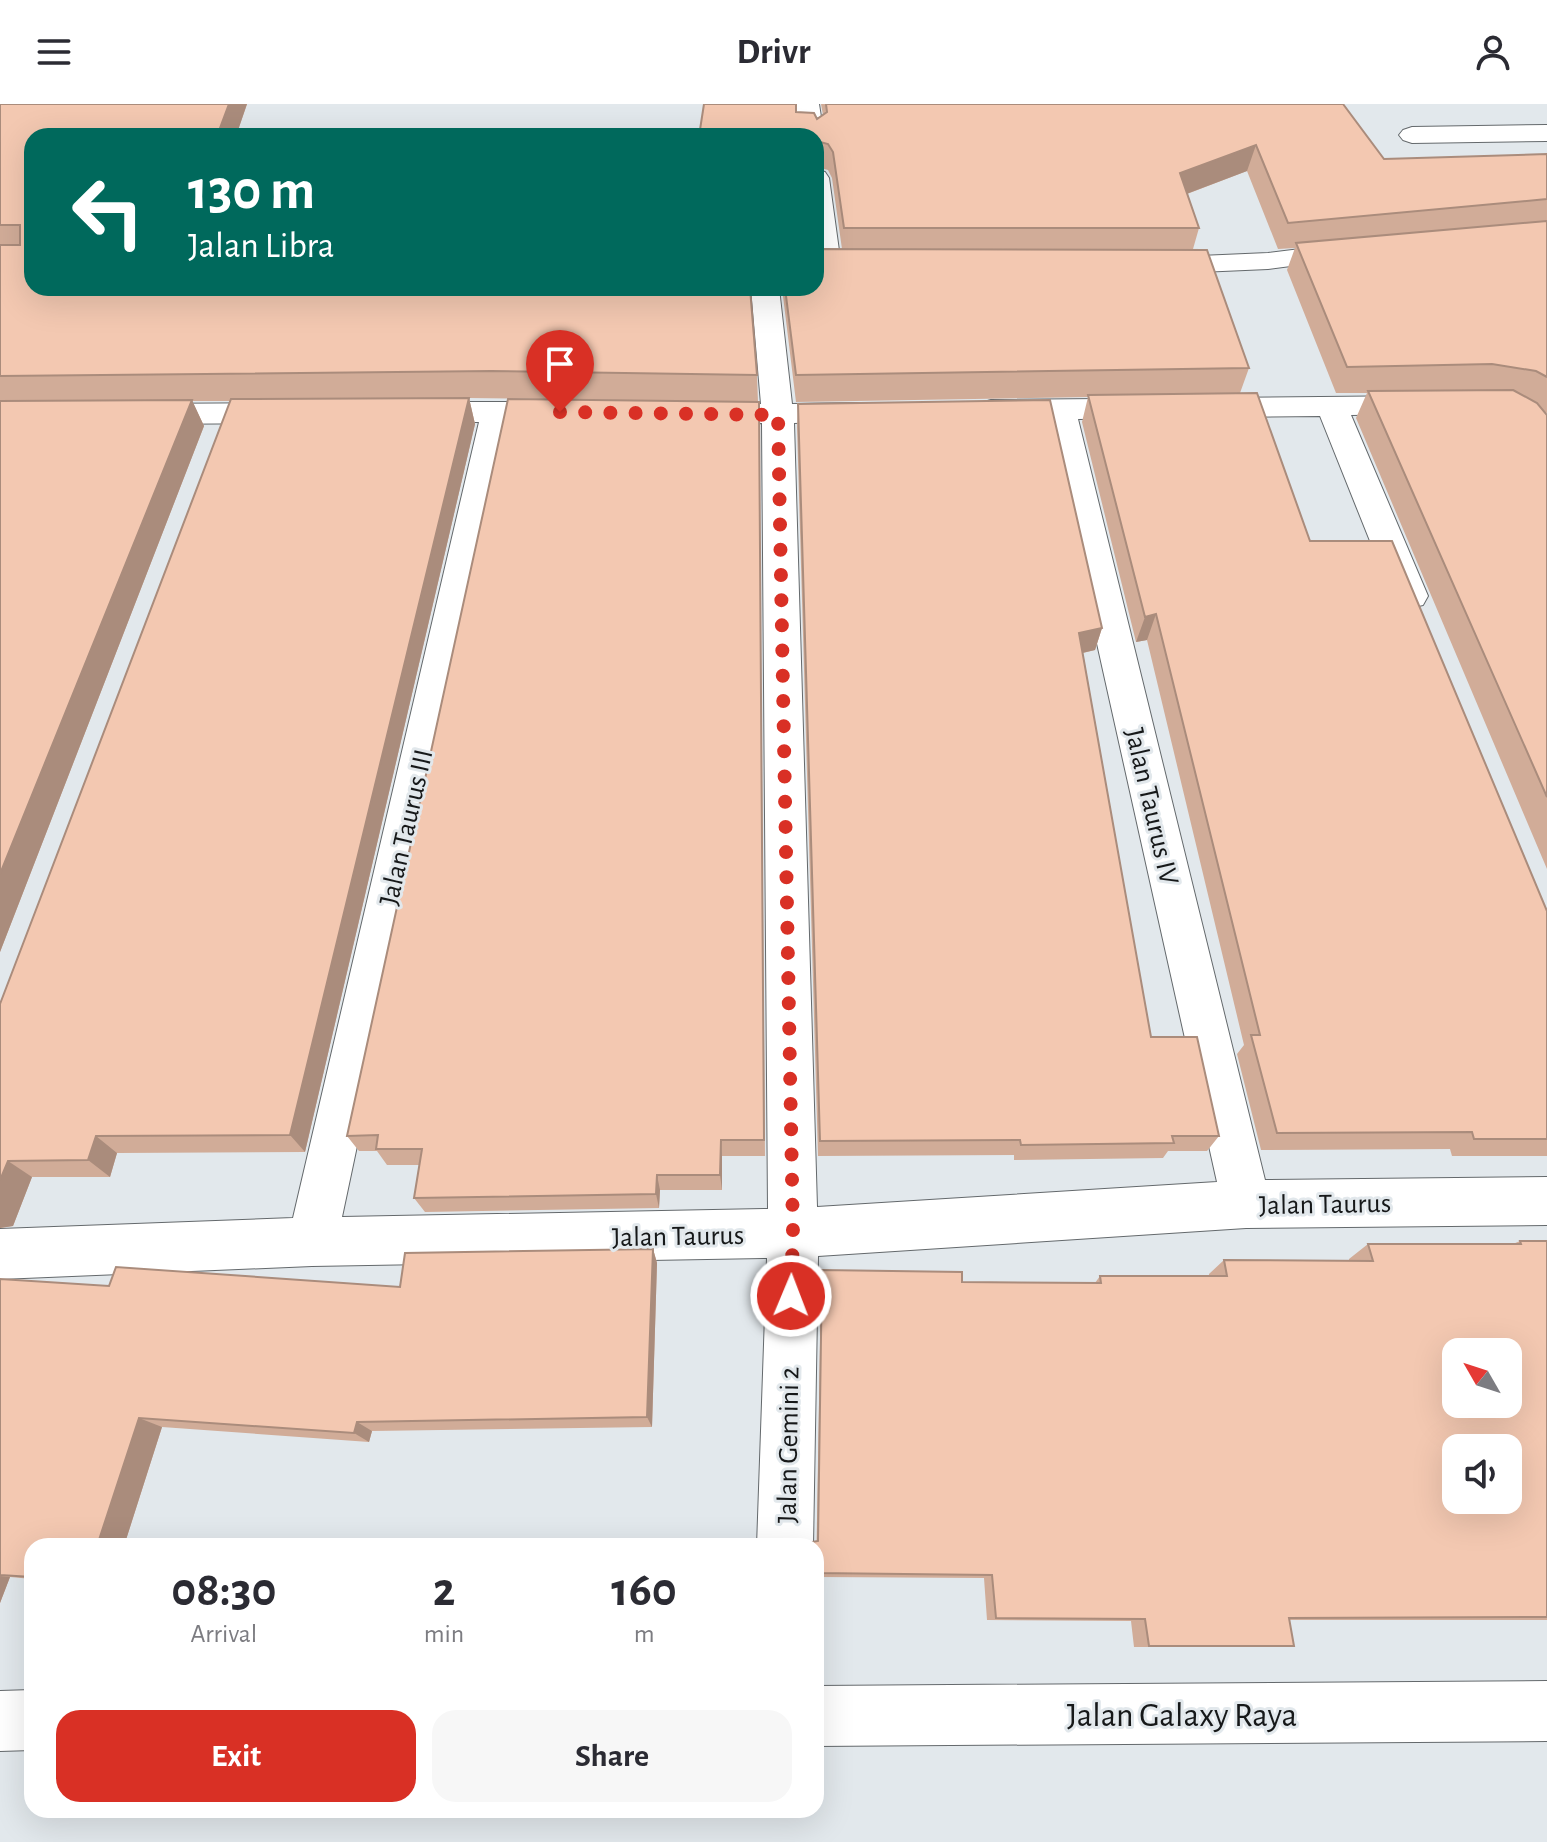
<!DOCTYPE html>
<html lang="en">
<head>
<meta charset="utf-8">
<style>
	:root { --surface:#fff; --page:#f7f7f7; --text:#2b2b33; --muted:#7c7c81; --accent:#d93025 }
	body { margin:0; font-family:"Alegreya Sans",sans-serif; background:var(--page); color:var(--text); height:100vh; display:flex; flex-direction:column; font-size:30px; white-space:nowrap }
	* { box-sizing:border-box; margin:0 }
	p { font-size:26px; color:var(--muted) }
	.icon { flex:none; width:44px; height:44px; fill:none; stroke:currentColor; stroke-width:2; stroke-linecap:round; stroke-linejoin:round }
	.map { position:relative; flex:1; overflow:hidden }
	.side { position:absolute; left:24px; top:1434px; width:800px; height:280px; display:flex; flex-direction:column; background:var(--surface); border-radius:24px; box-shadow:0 8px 32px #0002 }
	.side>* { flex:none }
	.guide { position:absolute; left:24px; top:24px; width:800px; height:168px; border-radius:24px; box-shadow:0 8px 32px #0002; background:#00695c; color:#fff; overflow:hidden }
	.needle { width:52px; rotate:309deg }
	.fabs { position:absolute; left:1442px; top:1234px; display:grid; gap:16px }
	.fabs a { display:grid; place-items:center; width:80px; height:80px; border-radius:16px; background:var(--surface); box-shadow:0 8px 32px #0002; font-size:40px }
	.pin { position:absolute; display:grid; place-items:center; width:68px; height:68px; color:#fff; margin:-82px -34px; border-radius:50% 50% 50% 0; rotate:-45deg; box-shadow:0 0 8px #0007 }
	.pin .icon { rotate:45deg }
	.me { position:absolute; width:88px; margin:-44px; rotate:1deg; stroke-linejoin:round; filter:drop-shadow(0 0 6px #0008) }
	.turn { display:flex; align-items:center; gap:28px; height:168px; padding:0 32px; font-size:36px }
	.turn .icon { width:104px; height:104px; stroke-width:2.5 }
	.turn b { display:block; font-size:56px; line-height:68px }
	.eta { display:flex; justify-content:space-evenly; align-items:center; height:136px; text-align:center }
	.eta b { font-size:48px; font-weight:600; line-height:56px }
	.primary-button { display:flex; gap:16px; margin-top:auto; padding:16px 32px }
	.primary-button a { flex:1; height:92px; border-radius:24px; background:var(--accent); color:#fff; font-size:32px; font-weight:600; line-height:92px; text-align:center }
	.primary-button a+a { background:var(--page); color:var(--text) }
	header { display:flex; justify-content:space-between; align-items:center; height:104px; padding:0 32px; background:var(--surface); font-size:36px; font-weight:600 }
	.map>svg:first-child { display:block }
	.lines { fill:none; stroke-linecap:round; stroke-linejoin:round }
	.minor-casing { stroke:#64696c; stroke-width:2 }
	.minor { fill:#fff; fill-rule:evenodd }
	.wall { fill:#d1ac98 }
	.shaded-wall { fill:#aa8c7c }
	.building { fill:#f3c8b1; stroke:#aa8c7c; stroke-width:2; fill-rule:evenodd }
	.route { stroke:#d93025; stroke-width:14; stroke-dasharray:0 25.2 }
	.labels { text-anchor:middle; stroke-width:6; stroke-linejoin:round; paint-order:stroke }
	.street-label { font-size:28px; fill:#161819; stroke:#e2e8ec }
	.near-street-label { font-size:34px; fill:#161819; stroke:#e2e8ec }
</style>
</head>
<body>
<header><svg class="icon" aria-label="menu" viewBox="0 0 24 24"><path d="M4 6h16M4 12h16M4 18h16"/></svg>Drivr<svg class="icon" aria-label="person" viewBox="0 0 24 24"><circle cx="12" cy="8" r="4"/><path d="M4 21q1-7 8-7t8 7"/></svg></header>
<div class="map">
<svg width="1547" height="1738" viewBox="0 0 1547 1738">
	<rect width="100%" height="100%" fill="#e2e8ec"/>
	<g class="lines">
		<defs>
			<path id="minor" d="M795,0H819L824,32L820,37L816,38V32H798Z
				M1547,21V37L1412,39L1403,36L1399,31L1403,26L1412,23Z
				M816,66L825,68L829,74L841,161L837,167L827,169L816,165Z
				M1349,139L1359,141L1363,147L1359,153L1268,165L1154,170L1144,168L1140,162L1144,156L1154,154L1268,149Z
				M751,184H779L792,300L858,299L869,302L874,309L869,316L794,319L817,1103L1217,1078L1047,315L991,316L980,313L975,306L980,299L991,296L1422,292L1433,294L1438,301L1433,308L1422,310L1351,311L1428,492L1423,501L1410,504L1397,501L1392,492L1320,312L1078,315L1265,1076L1547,1073V1121L1246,1124L818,1152L813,1442H757L767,1154L312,1162L0,1175V1125L293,1114L479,318H411L400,315L395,308L400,301L411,298H566L577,301L582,308L577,315L510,318L342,1113L768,1105L762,319L699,320L688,317L683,310L688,303L761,300Z
				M287,299L298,302L303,309L298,316L287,319L139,320L128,317L123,310L128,303L139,300Z
				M1547,1577V1637L816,1642V1582Z
				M32,1586V1646L0,1647V1587Z"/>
		</defs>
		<use href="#minor" class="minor-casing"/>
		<use href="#minor" class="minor"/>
	</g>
	<path class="wall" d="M0,0H247L236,32H32L757,271L758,298L469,294L475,320L305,1048L117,1049L110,1073H32L13,1122L0,1124V900L230,297H192L204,322L0,848Z
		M821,0H1343L1384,55L1547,50V309L1544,308L1547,311V765L1356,314L1367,289H1336L1287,166L1295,144L1278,145L1247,67L1187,90L1199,124L1193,145L1249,264L1240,289L1310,437L1547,807V1052H1452L1450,1045L1261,1046L1237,950L1244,941L1147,536L1136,538L1082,318L1088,293L796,298L782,184H816L842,145L832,74L828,66L817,63L796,8L817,15L823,11Z
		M759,298L765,1052H722V1086H660L659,1104L425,1108L414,1094L420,1061H387L377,1047H359L347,1032Z
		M798,300L1102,524L1095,546L1083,549L1151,933L1219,1032L1207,1047H1168L1163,1054L1014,1056V1051L818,1052L797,323Z
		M1520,1137H1547V1516H1289L1294,1542L1274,1543H1134L1131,1517L987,1516L984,1474L816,1473L821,1180L822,1166L962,1178L1095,1179L1100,1172H1209V1170L1224,1156H1349V1155L1368,1140H1513Z
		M653,1145L657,1159L652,1323L372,1327L369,1338L162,1323L124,1442H32V1475L10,1473L0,1499V1175L109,1182L400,1183Z"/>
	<path class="shaded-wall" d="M229,0H247L236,32H217Z
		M817,37V63L816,64V38Z
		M1256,41L1247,67L1173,95L1180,69Z
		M469,294L475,320L305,1048L290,1031Z
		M192,296L204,322L0,848V770Z
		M1156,510L1147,536L1136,538L1145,513Z
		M1102,524L1095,546L1073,551L1079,529Z
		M96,1032L117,1049L110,1073L88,1056Z
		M721,1036L722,1052V1086L720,1071Z
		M8,1057L32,1073L13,1122L0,1124V1076Z
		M657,1071L660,1086L659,1104L656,1090Z
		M653,1145L657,1159L652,1323L647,1313Z
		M139,1314L162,1323L124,1442H97Z
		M357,1318L372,1327L369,1338L354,1329Z
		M0,1472L10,1473L0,1499Z"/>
	<path class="building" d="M0,0H229L217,32H32V184H750L757,271L491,267L0,272V141H20V121H0Z
		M704,0H796V8L814,9L817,15L827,8L826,0H1343L1384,55L1547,50V95L1288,119L1256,41L1180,69L1199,124H844L833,48L828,40L817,37L816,38V32H699Z
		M1547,117V273L1536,267L1492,260L1347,263L1296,139Z
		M816,145L1207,146L1249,264L796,271L785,184H816Z
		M1513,286L1537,299L1547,311V693L1368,287Z
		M1257,289L1310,437H1392L1547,807V1035H1474L1472,1028L1277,1029L1251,931H1260L1156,510L1145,513L1088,291Z
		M469,294L290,1031L96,1032L88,1056L8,1057L0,1076V900L231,295Z
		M508,295L759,298L764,1036H721L720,1071H657L656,1090L414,1094L422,1045H376L378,1031L347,1032Z
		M192,296L0,770V297Z
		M1050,296L1102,524L1079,529L1151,933H1197L1219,1032H1172L1174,1039L1021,1041L1020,1036L820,1037L798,300Z
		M1520,1137H1547V1513L1289,1514L1294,1542H1149L1145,1515L996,1514L992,1471L816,1469V1442H800V1440L818,1437L822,1166L962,1168V1178L1101,1179L1100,1172H1227L1224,1156L1373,1157L1368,1140H1521ZM1456,1248H1508V1300H1456ZM1456,1344H1508V1396H1456Z
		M653,1145L647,1313L357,1318L354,1329L139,1314L97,1442H32V1473L0,1471V1175L109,1182L116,1163L400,1183L405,1149Z"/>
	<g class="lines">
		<path class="route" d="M560,308L778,311L793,1129L791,1192"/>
	</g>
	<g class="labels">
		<g class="street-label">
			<text transform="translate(1153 702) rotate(77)" y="10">Jalan Taurus IV</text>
			<text transform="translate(405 723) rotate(-77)" y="10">Jalan Taurus III</text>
			<text transform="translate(1325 1099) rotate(-1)" y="10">Jalan Taurus</text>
			<text transform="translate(678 1131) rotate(-1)" y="10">Jalan Taurus</text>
			<text transform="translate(787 1341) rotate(-89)" y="10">Jalan Gemini 2</text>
		</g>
		<g class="near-street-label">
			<text x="1182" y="1622">Jalan Galaxy Raya</text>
		</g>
	</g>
</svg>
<div class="fabs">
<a><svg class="needle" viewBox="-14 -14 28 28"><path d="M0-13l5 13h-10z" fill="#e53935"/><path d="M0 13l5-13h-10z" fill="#7c7c81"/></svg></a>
<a><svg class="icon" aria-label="sound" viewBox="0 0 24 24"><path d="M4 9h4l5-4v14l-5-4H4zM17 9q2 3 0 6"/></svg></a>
</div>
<div class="pin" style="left:560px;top:308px;background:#d93025"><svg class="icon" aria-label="arrive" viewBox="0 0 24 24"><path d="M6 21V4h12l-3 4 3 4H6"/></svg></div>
<svg class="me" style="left:791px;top:1192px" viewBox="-20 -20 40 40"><circle r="17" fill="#d93025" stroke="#fff" stroke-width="3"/><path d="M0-11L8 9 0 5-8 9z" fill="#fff"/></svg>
<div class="guide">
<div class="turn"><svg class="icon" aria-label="left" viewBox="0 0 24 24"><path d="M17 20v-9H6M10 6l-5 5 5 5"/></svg><div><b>130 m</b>Jalan Libra</div></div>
</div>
<section class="side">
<div class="eta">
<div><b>08:30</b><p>Arrival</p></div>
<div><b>2</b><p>min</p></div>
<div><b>160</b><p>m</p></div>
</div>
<div class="primary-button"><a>Exit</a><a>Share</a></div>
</section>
</div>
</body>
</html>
